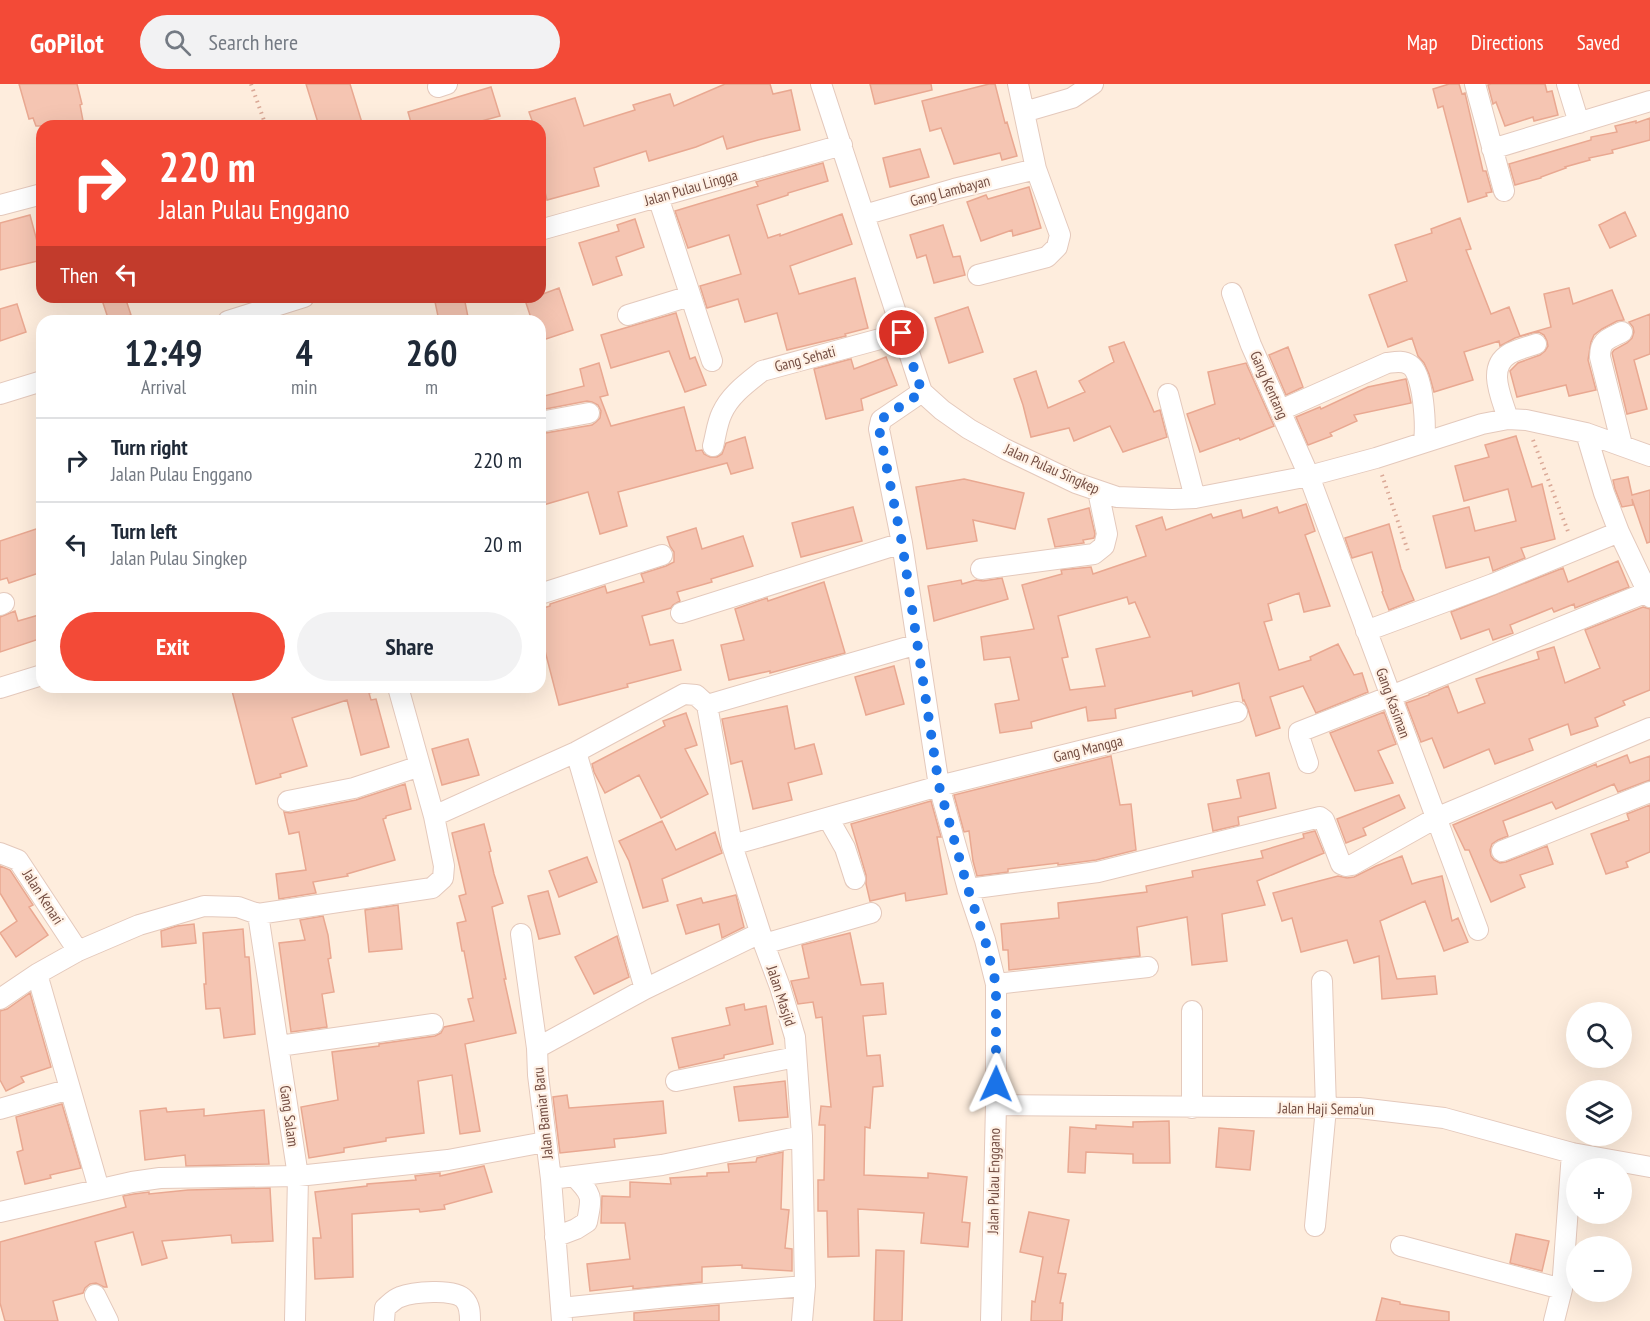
<!DOCTYPE html>
<html lang="en">
<head>
<meta charset="utf-8">
<style>
	:root { --surface:#fff; --page:#f2f2f3; --text:#1f2937; --muted:#747a83; --line:#e0e1e3; --accent:#f34a37 }
	body { margin:0; font-family:"PT Sans Narrow",sans-serif; background:var(--page); color:var(--text); height:100vh; display:flex; flex-direction:column; font-size:22px; white-space:nowrap }
	* { box-sizing:border-box; margin:0 }
	p { font-size:20px; color:var(--muted) }
	.icon { flex:none; width:33px; height:33px; fill:none; stroke:currentColor; stroke-width:2; stroke-linecap:round; stroke-linejoin:round }
	.map { position:relative; flex:1; overflow:hidden }
	.drawer { position:absolute; left:36px; top:231px; width:510px; height:378px; display:flex; flex-direction:column; background:var(--surface); border-radius:18px; box-shadow:0 6px 24px #0002 }
	.drawer>* { flex:none }
	.banner { position:absolute; left:36px; top:36px; width:510px; height:183px; border-radius:18px; box-shadow:0 6px 24px #0002; background:#f34a37; color:#fff; overflow:hidden }
	.tools { position:absolute; left:1566px; top:918px; display:grid; gap:12px }
	.tools a { display:grid; place-items:center; width:66px; height:66px; border-radius:50%; background:var(--surface); box-shadow:0 6px 24px #0002; font-size:30px }
	.pin { position:absolute; display:grid; place-items:center; width:51px; height:51px; color:#fff; margin:-26px; border:3px solid #fff; border-radius:50%; box-shadow:0 2px 6px #0007 }
	.me { position:absolute; width:66px; margin:-33px; rotate:1deg; stroke-linejoin:round; filter:drop-shadow(0 0 4px #0008) }
	.turn { display:flex; align-items:center; gap:21px; height:126px; padding:0 24px; font-size:27px }
	.turn .icon { width:78px; height:78px; stroke-width:2.5 }
	.turn b { display:block; font-size:42px; line-height:51px }
	.then { display:flex; align-items:center; height:57px; padding:0 24px; background:#0003; gap:12px; font-size:22px }
	.eta { display:flex; justify-content:space-evenly; align-items:center; height:102px; text-align:center }
	.eta b { font-size:36px; font-weight:700; line-height:42px }
	.cta { display:flex; gap:12px; margin-top:auto; padding:12px 24px }
	.cta a { flex:1; height:69px; border-radius:36px; background:var(--accent); color:#fff; font-size:24px; font-weight:700; line-height:69px; text-align:center }
	.cta a+a { background:var(--page); color:var(--text) }
	ul { padding:0; list-style:none }
	li { display:flex; align-items:center; gap:18px; height:84px; padding:0 24px; border-top:2px solid var(--line) }
	li div { flex:1 }
	li b { display:block; font-size:22px }
	li em { font-style:normal }
	header { display:flex; align-items:center; gap:36px; box-sizing:border-box; height:84px; padding:0 30px; background:var(--accent); color:#fff }
	header strong { font-size:28px }
	nav { display:flex; gap:33px; margin-inline-start:auto; font-size:21px }
	.search { width:420px; height:54px; background:var(--page); display:flex; align-items:center; gap:15px; box-sizing:border-box; padding:0 21px; border-radius:33px; color:var(--muted); font-size:22px }
	.map>svg:first-child { display:block }
	.building { fill:#f5c5b2; stroke:#e9a891; stroke-width:1.5; fill-rule:evenodd }
	.lines { fill:none; stroke-linecap:round; stroke-linejoin:round }
	.minor-casing { stroke:#e4c9bc; stroke-width:22 }
	.path { stroke:#daa896; stroke-width:4; stroke-dasharray:1.5 4.5; stroke-linecap:butt }
	.minor { stroke:#fff; stroke-width:20 }
	.route { stroke:#1a73e8; stroke-width:10; stroke-dasharray:0 18 }
	.labels { text-anchor:middle; stroke-width:4.5; stroke-linejoin:round; paint-order:stroke }
	.street-label { font-size:15px; fill:#754f44; stroke:#fff1e5 }
</style>
</head>
<body>
<header>
<strong>GoPilot</strong>
<div class="search"><svg class="icon" aria-label="search" viewBox="0 0 24 24"><circle cx="10" cy="10" r="6"/><path d="M15 15l6 6"/></svg>Search here</div>
<nav><a>Map</a><a>Directions</a><a>Saved</a></nav>
</header>
<div class="map">
<svg width="1650" height="1237" viewBox="0 0 1650 1237">
	<rect width="100%" height="100%" fill="#feeddd"/>
	<path class="building" d="M19,0H77L82,20L80,21L84,42H36L33,34L29,35Z
		M306,0H350L363,42H319Z
		M725,0H770L773,10L791,6L800,46L758,56L727,65L723,52L696,63L649,77L646,67L594,84L599,102L547,116L540,88V42H534L529,28L575,14L584,42L635,26L633,21L670,10L674,22Z
		M870,0H931L932,6L875,20Z
		M989,0H995L1005,39L1007,38L1017,72L1002,76L1000,69L954,80L941,44L930,47L922,17Z
		M1449,0H1459L1462,10L1465,9L1483,87H1486L1492,108L1486,109L1487,112L1468,118L1443,22L1438,24L1433,5Z
		M1491,0H1545L1547,8L1552,7L1558,31L1534,37L1533,33L1505,42L1496,18L1493,20L1488,1Z
		M491,3L500,32L463,42H412L408,28Z
		M1650,34V56L1612,66L1613,69L1589,74L1590,76L1565,83L1566,84L1541,93V94L1515,101L1509,80L1591,56V53L1617,48L1615,42L1636,37V39Z
		M920,65L929,93L890,103L883,74Z
		M823,79L828,97L788,109V111L757,121L768,154L780,150V152L842,130L852,160L790,182L799,210L855,194L868,244L845,250L846,252L787,266L777,229L745,238L738,215L707,224L700,202L741,190L729,151L688,164L675,127L758,102L756,98Z
		M1029,103L1041,144L1013,152L1012,146L981,157L967,118L986,111L988,115Z
		M1625,128L1636,152L1610,164L1599,141Z
		M30,131L42,176L0,186V139Z
		M1460,134L1471,165L1466,166L1491,230L1509,223L1520,252L1551,243L1544,210L1569,204L1573,220L1612,206L1624,236L1617,237L1602,245L1594,251L1591,258L1588,276L1596,306L1569,312L1566,301L1517,313L1510,287L1518,279L1540,271L1545,267L1548,262L1547,257L1544,251L1539,248L1532,249L1515,254L1500,262L1499,257L1464,268L1473,296L1434,308L1429,290L1424,279L1418,272L1412,254L1388,263L1369,211L1407,197L1395,161L1432,149L1431,145Z
		M635,135L644,163L616,173L622,191L593,201L579,159L619,147L617,141Z
		M943,141L953,173L960,172L965,191L934,199L926,171L917,174L910,151Z
		M559,204L573,246L540,257V237H532L525,216L533,213H540V211Z
		M101,213H125L131,231L109,237Z
		M434,213H464L468,233L452,237H439Z
		M17,220L26,248L0,257V225Z
		M968,223L983,268L949,279L935,234Z
		M676,229L690,275L695,273L706,301L685,308L669,267L611,284L601,251Z
		M1650,230V270L1634,276L1647,325L1627,330L1612,269L1614,266L1627,259L1632,254L1634,248L1633,243L1629,238Z
		M1124,258L1154,328L1160,326L1167,353L1123,368L1110,342L1074,357L1069,344L1031,353L1023,321L1014,295L1036,287L1048,324L1085,308L1079,297L1114,278L1109,263Z
		M1288,263L1303,303L1286,311L1269,271Z
		M886,273L897,301L861,315L863,326L826,335L814,285L851,275L854,285Z
		M599,279L608,311L600,313L611,342L684,323L696,367L702,366L704,370L710,373H717L722,370L726,359L745,353L753,384L731,390L727,379L618,408L627,442L600,450L588,408L540,422V350L592,341L596,338L600,334L601,327L598,321L592,318L587,317L540,326V313L584,302L580,285Z
		M1246,279L1274,342L1240,356L1239,354L1200,368L1187,330L1215,320L1208,288Z
		M1406,295L1411,319L1354,331L1357,337L1330,349L1332,352L1308,361L1296,333L1320,323L1321,325L1368,303Z
		M1516,352L1532,403L1542,400L1555,455L1521,464L1525,474L1493,487L1489,473L1446,484L1433,432L1469,423L1475,447L1516,437L1508,405L1464,417L1455,382L1489,373L1485,361Z
		M1628,393L1632,411L1650,406V458L1647,459L1632,415L1633,421L1622,423L1615,405L1613,396Z
		M964,395L1024,409L1015,445L973,436L977,457L927,465L916,403Z
		M1306,420L1315,447L1305,451L1330,522L1304,528L1299,509L1268,520L1272,536L1264,538L1279,586L1311,576L1310,573L1338,560L1354,591L1362,589L1368,608L1316,629L1303,602L1270,613L1280,644L1256,652L1248,625L1244,616L1243,617L1239,599L1193,612L1192,607L1115,625L1116,634L1088,637L1086,623L1031,638L1032,644L1000,649L995,620L1019,616L1010,573L984,576L981,553L1034,545L1022,501L1062,490L1061,486L1091,483L1093,490L1146,472L1136,442L1162,433L1166,446L1211,430L1213,434L1241,426L1243,434L1277,423L1279,429ZM1127,513L1129,520L1135,518L1150,553L1096,565L1105,602L1070,606L1062,574L1068,573L1058,532Z
		M853,423L862,457L801,473L792,439Z
		M1089,424L1095,450L1094,454L1083,456L1084,459L1055,463L1048,435Z
		M1389,440L1401,485L1414,516L1389,526L1382,508L1383,507L1372,468L1352,474L1345,454Z
		M42,443V488L9,499L7,494L0,496V457Z
		M696,444L702,465L743,452L753,482L711,495L712,498L677,508L680,517L673,521L671,524L642,532L650,561L673,556L681,586L627,600L628,603L559,621L544,563L540,564V525L550,522V520L605,502L607,509L644,498L641,490L666,482L674,478V468L670,462L667,453Z
		M1618,477L1629,503L1575,524L1574,520L1554,528L1552,524L1510,541L1513,549L1493,556L1489,545L1461,555L1451,528L1563,484L1568,498Z
		M1002,494L1008,515L934,537L928,502L961,496L962,500L976,496L983,497Z
		M824,498L845,569L770,589V587L729,596L721,561L744,556L735,525L767,514L768,517Z
		M1643,523L1650,525V606L1623,617L1625,621L1595,634L1598,642L1571,651L1568,640L1529,655L1533,666L1495,680L1489,665L1444,684L1432,654L1421,658L1406,619L1429,611V610L1448,602L1458,629L1485,619L1476,595L1539,575L1537,568L1554,563L1565,599L1600,584L1585,546Z
		M15,527L18,537L42,530V554L0,568V533Z
		M894,582L904,620L866,631L855,593Z
		M231,603H377L378,607L369,609L371,616L376,615L389,663L361,671L347,616L292,634L307,682L280,690L281,693L256,700Z
		M787,622L795,665L814,660L822,690L788,699L792,716L753,725L742,677L731,680L722,635Z
		M1384,628L1396,660L1378,667L1393,699L1355,707L1330,649Z
		M686,629L697,661L685,665L708,710L661,734L639,691L605,709L594,688L592,680L665,642L663,637Z
		M468,655L479,691L442,701L432,665Z
		M1627,671L1630,679L1650,672V696L1618,708L1614,700L1556,725L1552,718L1503,737L1508,752L1498,756L1492,760L1490,766L1491,772L1494,776L1500,779L1506,778L1547,762L1553,780L1520,791L1525,803L1491,818L1469,766H1465L1453,741L1596,680L1597,683Z
		M1111,672L1120,721L1131,720L1136,766L1096,776L1058,781V779L1008,785V788L977,792L973,777L969,747L964,748L954,711Z
		M1269,689L1276,724L1238,733L1239,741L1213,747L1208,720L1241,714L1237,696Z
		M405,700L411,725L386,732V734L383,735L395,776L347,790L348,792L313,798L316,809L279,815L276,790L306,786L299,748L289,750L284,728L290,729L356,716Z
		M1399,711L1405,724L1363,744L1366,751L1346,759L1337,735Z
		M931,717L941,753H937L947,810L906,817L905,809L870,817L866,800V791L851,740Z
		M1650,721V768L1626,778L1628,783L1606,790L1591,750L1629,736L1627,730Z
		M662,737L676,766L715,748L722,769L662,795L668,817L643,824L629,777L619,757Z
		M484,740L491,767L489,768L494,790L503,819L492,823L506,895H504L516,949L465,960L480,1047L460,1050L452,991L418,997L424,1049L386,1054V1057L344,1064V1068L309,1074L301,1023L338,1016L332,968L379,962V960L435,952L441,949L444,943L474,937L468,915L473,914L464,867H462L457,839L466,837L459,812L466,810L452,749Z
		M1315,747L1324,769L1257,797L1265,821L1222,830L1227,877L1192,881L1187,833L1137,843L1140,872L1009,886L1008,866H1003L1001,840L1059,834L1058,819L1147,808L1146,802L1193,793L1192,787L1263,774L1261,767L1304,754L1303,750Z
		M1402,772L1412,800L1421,797L1442,792L1452,837L1458,834L1468,858L1444,867L1425,817L1380,837L1397,895L1435,892L1437,910L1382,915L1379,872L1354,879L1347,856L1301,868L1292,834L1282,837L1273,809L1338,792L1347,794L1354,793L1376,782Z
		M587,773L597,798L559,813L549,787Z
		M0,782L10,786L33,821L29,823L48,851L16,873L0,849L17,837L0,809Z
		M548,807L560,850L539,855L528,812Z
		M736,811L744,843L722,854L719,840L686,850L677,821L701,814L703,819Z
		M398,821L402,865L369,868L365,826Z
		M323,832L328,851L331,874L328,875L334,908L322,910L327,943L291,948L279,859L305,856L300,836Z
		M194,840L196,859L162,863L161,847L177,842Z
		M243,845L245,873H249L255,950L224,954L220,924L206,925L204,900H206L203,849Z
		M850,849L861,901L883,899L886,930L863,932L867,972L880,971L883,1002L873,1003L870,1044L865,1043L864,1091L928,1094V1089L967,1093L962,1138L970,1139L968,1163L921,1159L924,1129L858,1125L859,1172L828,1173L827,1127H818V1096H824L825,1041H819L821,1022L831,1023L822,933L816,934L813,918L798,920L791,897L809,894L802,861Z
		M617,852L629,893L594,910L575,873Z
		M30,909L51,983L21,993L24,998L6,1007L0,996V927L7,925Z
		M744,920L745,926L766,922L773,960L724,971V974L679,984L672,954L730,941L726,924Z
		M785,997L788,1033L739,1037L734,1003Z
		M567,1011L569,1024L663,1017L666,1049L635,1053L614,1055L615,1063L560,1069L553,1013Z
		M62,1020L81,1084L50,1091L51,1094L25,1100L17,1068L23,1066L16,1033Z
		M166,1024L167,1028L204,1025V1032L264,1026L269,1080L186,1082L185,1071L145,1076L140,1027Z
		M1169,1037L1170,1079H1133V1070L1086,1068L1085,1089L1068,1088L1070,1043L1096,1045V1041L1133,1043V1038Z
		M1219,1044L1254,1047L1250,1086L1216,1083Z
		M783,1068L781,1125L789,1126L785,1164L792,1165V1187L742,1184V1181L702,1183V1198L633,1205V1202L590,1207L587,1180L630,1175L625,1139H601L602,1112L630,1113V1098L671,1100L670,1094L707,1092V1089L729,1088L728,1080L756,1078L757,1074Z
		M484,1082L492,1108L444,1121L445,1125L420,1128L419,1125L352,1130L353,1193L315,1195L313,1154H321L315,1108L367,1102V1100L416,1096L415,1092L440,1089V1092Z
		M270,1104L273,1157L232,1159L231,1151L162,1157L167,1174L142,1181L133,1148L95,1158L107,1203H104L96,1199L90,1200L85,1204L83,1209L53,1217L58,1237H5L0,1219V1158L126,1123L123,1112L134,1110L149,1108V1110L188,1106Z
		M1029,1128L1069,1136L1058,1189L1066,1190L1060,1219H1063L1062,1237H1031L1032,1217L1035,1218L1043,1173L1020,1168Z
		M1516,1150L1549,1157L1542,1187L1510,1179Z
		M876,1166L904,1167L902,1237H874Z
		M1382,1214L1400,1218V1220L1449,1228V1237H1376Z
		M719,1221V1237H634V1229Z"/>
	<g class="lines">
		<defs>
			<path id="minor" d="M821,0L922,308L942,326L969,345L1005,365L1076,399L1117,413L1172,415L1195,414L1309,392L1376,374L1482,340L1508,335L1526,336L1586,349L1650,372
				M1475,0L1504,107
				M1567,0L1579,39
				M438,3L447,0
				M1024,28L1072,14L1093,0
				M1492,65L1650,17
				M658,113L712,277
				M0,121L42,110
				M864,131L954,105L1036,85
				M540,146L842,61
				M978,191L1047,173L1057,163L1060,151L1036,85L1018,0
				M1232,209L1251,261L1309,392L1478,846
				M628,231L690,212
				M228,237L304,213
				M1622,248C1608,255 1600,256 1600,273L1622,361
				M922,308L881,336L879,345L902,459L939,702L968,805L985,856L996,900V1021L991,1237
				M0,310L42,297
				M1168,310L1195,414
				M1281,326L1387,279C1395,278 1403,276 1410,281C1424,290 1426,342 1424,358
				M1508,335C1502,314 1486,284 1509,270C1517,265 1528,263 1536,260
				M540,338L589,329
				M1586,349L1604,409L1619,448L1650,513
				M713,362C716,351 717,339 722,329C730,311 747,299 762,287L902,249
				M981,485L1094,470L1104,462L1107,450L1098,407
				M540,510L662,471
				M0,521L4,519
				M681,529L902,459
				M1366,547L1493,500L1619,448
				M0,604L42,591
				M707,621L918,560
				M576,668L645,905
				M1308,679L1299,652V648L1391,612L1650,507
				M288,717L354,704L420,682
				M434,732L576,668L684,610L696,611L707,621L732,761L764,860L780,903L795,953L802,1052L805,1202L802,1237
				M828,734L845,764L855,795
				M732,761L939,702L1237,628
				M1502,767L1650,708
				M0,769L18,776L78,867
				M968,805L1098,788L1320,733L1324,736L1341,780L1346,782L1352,781L1436,734L1650,644
				M258,830L298,1092L295,1237
				M521,850L537,964
				M764,860L871,829
				M37,890L99,1105
				M996,900L1148,883
				M0,915L37,890L78,867L139,841L204,822L238,823L258,830L432,804L443,794L444,782L434,732L398,603
				M1192,927V1024
				M279,962L433,940
				M676,997L796,973
				M996,1021L1359,1024L1444,1034L1572,1069L1650,1083
				M0,1025L70,1005
				M551,1095L662,1081L802,1052
				M0,1128L132,1098L160,1094L298,1092L448,1076L545,1058
				M1315,1142L1326,1024L1322,897
				M555,1153L576,1145L587,1138C592,1113 593,1111 574,1092
				M1401,1162L1562,1205
				M95,1211L108,1237
				M561,1224L668,1213L805,1202
				M384,1237L385,1224C390,1220 394,1215 400,1213C412,1208 455,1204 464,1215C470,1221 470,1229 470,1237
				M562,1237L551,1095L538,991L537,964L645,905L760,849
				M1554,1237L1562,1205L1572,1069"/>
		</defs>
		<use href="#minor" class="minor-casing"/>
		<path class="path" d="M251,0L266,42
			M1533,356L1569,450
			M1382,391L1408,467"/>
		<use href="#minor" class="minor"/>
	</g>
	<g class="lines">
		<path class="route" d="M902,249L922,308L880,336L879,345L902,459L939,702L968,805L985,856L996,900V1000"/>
	</g>
	<g class="labels">
		<g class="street-label">
			<text transform="translate(691 104) rotate(-16)" y="5">Jalan Pulau Lingga</text>
			<text transform="translate(950 107) rotate(-15)" y="5">Gang Lambayan</text>
			<text transform="translate(805 275) rotate(-15)" y="5">Gang Sehati</text>
			<text transform="translate(1269 301) rotate(66)" y="5">Gang Kentang</text>
			<text transform="translate(1052 385) rotate(24)" y="5">Jalan Pulau Singkep</text>
			<text transform="translate(1393 619) rotate(70)" y="5">Gang Kasiman</text>
			<text transform="translate(1088 665) rotate(-14)" y="5">Gang Mangga</text>
			<text transform="translate(43 813) rotate(57)" y="5">Jalan Kenari</text>
			<text transform="translate(781 912) rotate(72)" y="5">Jalan Masjid</text>
			<text transform="translate(1326 1025) rotate(1)" y="5">Jalan Haji Sema'un</text>
			<text transform="translate(543 1029) rotate(-96)" y="5">Jalan Bamiar Baru</text>
			<text transform="translate(289 1032) rotate(82)" y="5">Gang Salam</text>
			<text transform="translate(994 1097) rotate(-89)" y="5">Jalan Pulau Enggano</text>
		</g>
	</g>
</svg>
<div class="tools">
<a><svg class="icon" aria-label="search" viewBox="0 0 24 24"><circle cx="10" cy="10" r="6"/><path d="M15 15l6 6"/></svg></a>
<a><svg class="icon" aria-label="layers" viewBox="0 0 24 24"><path d="M12 4l9 5-9 5-9-5zM3 14l9 5 9-5"/></svg></a>
<a>+</a>
<a>−</a>
</div>
<div class="pin" style="left:902px;top:249px;background:#d93025"><svg class="icon" aria-label="arrive" viewBox="0 0 24 24"><path d="M6 21V4h12l-3 4 3 4H6"/></svg></div>
<svg class="me" style="left:996px;top:1000px" viewBox="-20 -20 40 40"><path d="M0-17L14 15 0 8-14 15z" fill="#1a73e8" stroke="#fff" stroke-width="4"/></svg>
<div class="banner">
<div class="turn"><svg class="icon" aria-label="right" viewBox="0 0 24 24"><path d="M7 20v-9h11M14 6l5 5-5 5"/></svg><div><b>220 m</b>Jalan Pulau Enggano</div></div>
<div class="then">Then<svg class="icon" aria-label="left" viewBox="0 0 24 24"><path d="M17 20v-9H6M10 6l-5 5 5 5"/></svg></div>
</div>
<section class="drawer">
<div class="eta">
<div><b>12:49</b><p>Arrival</p></div>
<div><b>4</b><p>min</p></div>
<div><b>260</b><p>m</p></div>
</div>
<ul>
<li><svg class="icon" aria-label="right" viewBox="0 0 24 24"><path d="M7 20v-9h11M14 6l5 5-5 5"/></svg><div><b>Turn right</b><p>Jalan Pulau Enggano</p></div><em>220 m</em></li>
<li><svg class="icon" aria-label="left" viewBox="0 0 24 24"><path d="M17 20v-9H6M10 6l-5 5 5 5"/></svg><div><b>Turn left</b><p>Jalan Pulau Singkep</p></div><em>20 m</em></li>
</ul>
<div class="cta"><a>Exit</a><a>Share</a></div>
</section>
</div>
</body>
</html>
